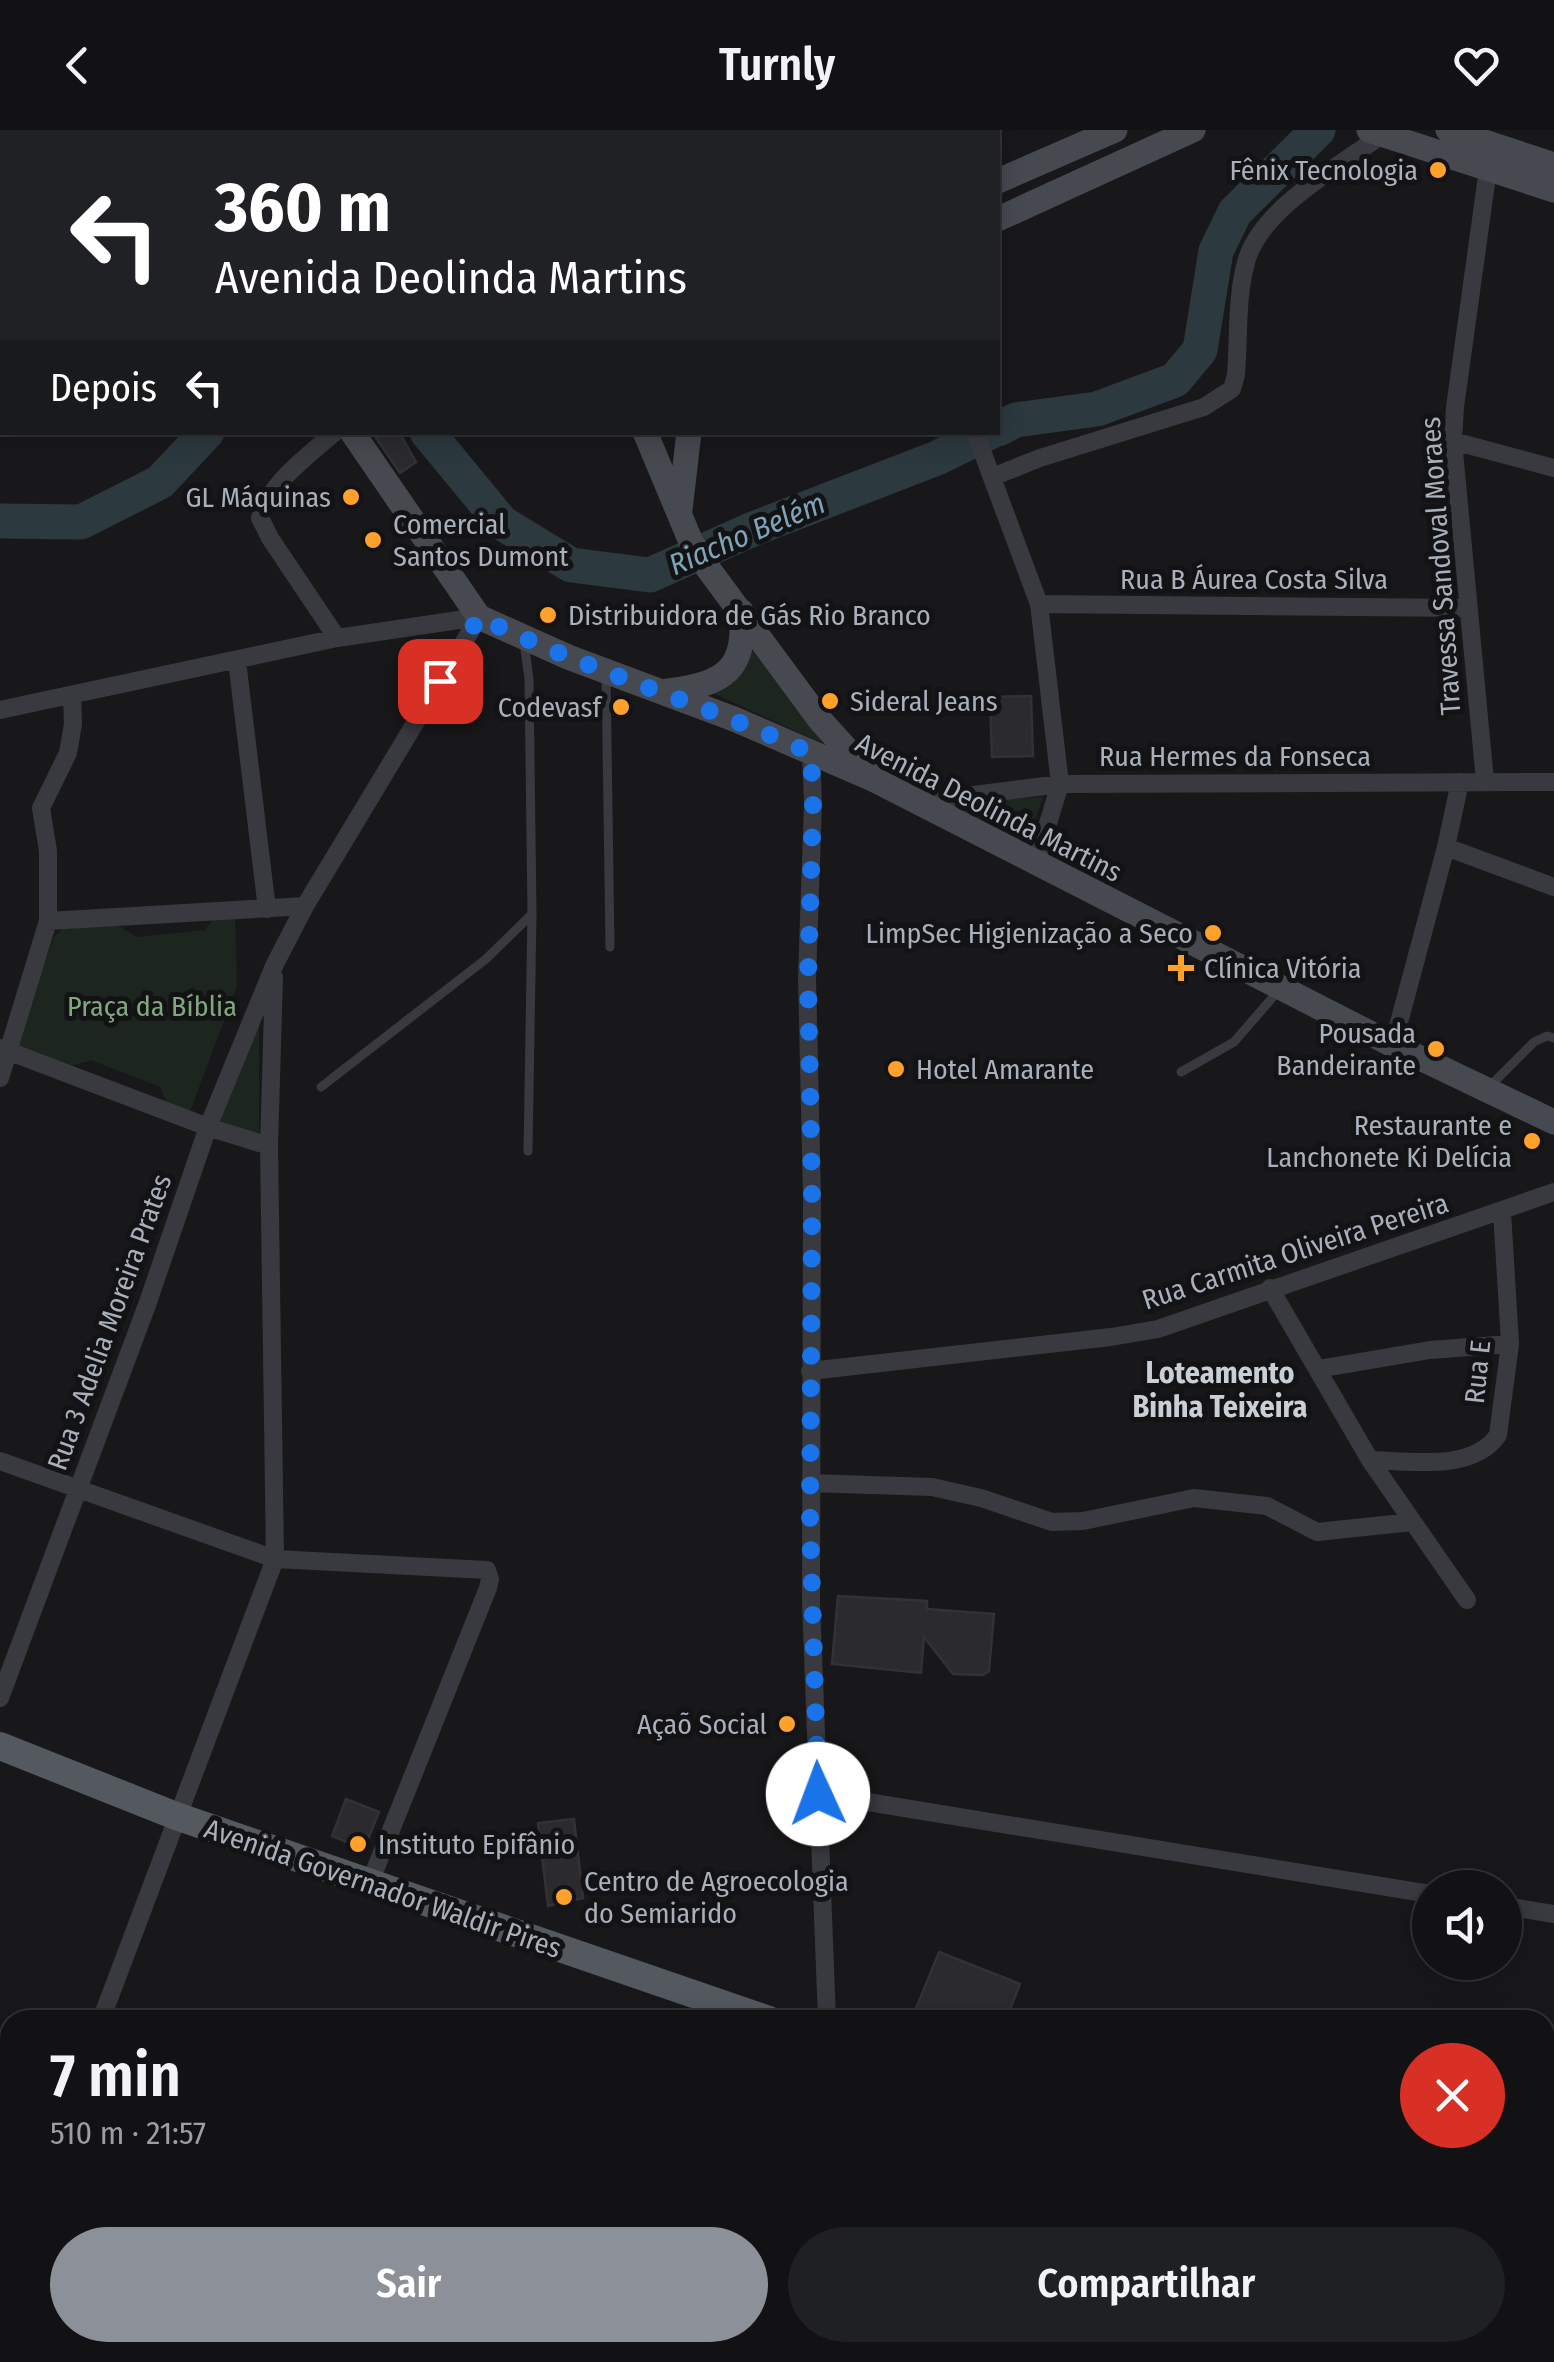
<!DOCTYPE html>
<html lang="pt">
<head>
<meta charset="utf-8">
<style>
	:root { --surface:#121214; --page:#1f2022; --text:#f1f3f6; --muted:#9c9ea0; --line:#313234; --accent:#8c9099 }
	body { margin:0; font-family:"Fira Sans Condensed",sans-serif; background:var(--page); color:var(--text); height:100vh; display:flex; flex-direction:column; font-size:38px; white-space:nowrap }
	* { box-sizing:border-box; margin:0 }
	p { font-size:32px; color:var(--muted) }
	.icon { flex:none; width:55px; height:55px; fill:none; stroke:currentColor; stroke-width:2; stroke-linecap:round; stroke-linejoin:round }
	.map { position:relative; flex:1; overflow:hidden }
	.drawer { position:absolute; left:0px; top:1880px; width:1555px; height:352px; display:flex; flex-direction:column; background:var(--surface); border-radius:30px 30px 0 0; box-shadow:0 5px 25px #0003,0 0 0 2px var(--line) }
	.drawer>* { flex:none }
	.banner { position:absolute; left:0px; top:0px; width:1000px; height:305px; box-shadow:0 5px 25px #0003,0 0 0 2px var(--line); background:#202124; color:#fff; overflow:hidden }
	.controls { position:absolute; left:1412px; top:1740px; display:grid; gap:20px }
	.controls a { display:grid; place-items:center; width:110px; height:110px; border-radius:50%; background:var(--surface); box-shadow:0 5px 25px #0003,0 0 0 2px var(--line); font-size:50px }
	.pin { position:absolute; display:grid; place-items:center; width:85px; height:85px; color:#fff; margin:-42px; border-radius:20px; box-shadow:0 5px 15px #0006 }
	.me { position:absolute; width:110px; margin:-55px; rotate:358deg; stroke-linejoin:round; filter:drop-shadow(0 0 8px #0008) }
	.turn { display:flex; align-items:center; gap:35px; height:210px; padding:0 50px; font-size:45px }
	.turn .icon { width:130px; height:130px; stroke-width:2.5 }
	.turn b { display:block; font-size:70px; line-height:85px }
	.then { display:flex; align-items:center; height:95px; padding:0 50px; background:#0003; gap:20px; font-size:38px }
	.round { display:grid; place-items:center; flex:none; width:105px; height:105px; border-radius:52px; background:var(--page) }
	.summary { display:flex; align-items:center; justify-content:space-between; height:170px; padding:0 50px }
	h1 { font-size:60px; font-weight:600; line-height:75px }
	.cta { display:flex; gap:20px; margin-top:auto; padding:20px 50px }
	.cta a { flex:1; height:115px; border-radius:60px; background:var(--accent); color:#fff; font-size:40px; font-weight:600; line-height:115px; text-align:center }
	.cta a+a { background:var(--page); color:var(--text) }
	header { display:flex; justify-content:space-between; align-items:center; height:130px; padding:0 50px; background:var(--surface); font-size:45px; font-weight:600 }
	.map>svg:first-child { display:block }
	.built { fill:#242427 }
	.green { fill:#1d261e }
	.lines { fill:none; stroke-linecap:round; stroke-linejoin:round }
	.stream { stroke:#2c393f; stroke-width:6 }
	.river { stroke:#2c393f; stroke-width:35 }
	.building { fill:#2b2b2e; stroke:#323236; stroke-width:2.5 }
	.service { stroke:#383a3f; stroke-width:9 }
	.minor { stroke:#383a3f; stroke-width:18 }
	.secondary { stroke:#464950; stroke-width:25 }
	.primary { stroke:#54585f; stroke-width:28 }
	.route { stroke:#1a73e8; stroke-width:18; stroke-dasharray:0 32.4 }
	.poi-dot { fill:#ffa12b; stroke:#131315; stroke-width:4 }
	.labels { text-anchor:middle; stroke-width:10; stroke-linejoin:round; paint-order:stroke }
	.poi-label { font-size:28px; fill:#a9b0bb; stroke:#131315; text-anchor:end }
	.street-label { font-size:28px; fill:#a9b0bb; stroke:#131315 }
	.park-label { font-size:28px; fill:#81a77f; stroke:#131315 }
	.water-label { font-size:30px; font-style:italic; fill:#7ea3b8; stroke:#131315 }
	.neighbourhood-label { font-size:30px; font-weight:bold; fill:#cacfd6; stroke:#131315 }
</style>
</head>
<body>
<header><svg class="icon" aria-label="back" viewBox="0 0 24 24"><path d="M15 5l-7 7 7 7"/></svg>Turnly<svg class="icon" aria-label="heart" viewBox="0 0 24 24"><path d="M12 20l-8-8c-3-5 5-10 8-4 3-6 11-1 8 4z"/></svg></header>
<div class="map">
<svg width="1554" height="2232" viewBox="0 0 1554 2232">
	<rect width="100%" height="100%" fill="#18181a"/>
	<path class="built" d="M602,2222L955,2223L953,2232H600Z"/>
	<path class="green" d="M750,518L835,619L710,562Z
		M1043,667L1026,717L939,673Z
		M235,785L237,856L189,984L167,974L160,957L91,930L71,936L15,915L54,807L62,799L117,795L137,807L205,800L215,786Z
		M259,857V1021L210,1008Z"/>
	<g class="lines">
		<path class="stream" d="M527,2L528,0"/>
		<path class="river" d="M998,299L1016,290L1097,279L1175,250L1200,220L1216,121L1235,82L1318,0
			M427,302L502,393L571,435L650,445L753,399L937,328L990,302
			M0,391L81,392L160,352L207,302"/>
	</g>
	<path class="building" d="M372,302H399L416,332L400,343Z
		M1031,566L1033,626L992,627L990,567Z
		M838,1466L927,1471V1479L994,1484L989,1541L983,1545L953,1544L924,1507L921,1543L832,1534Z
		M346,1669L379,1682L364,1719L332,1706Z
		M574,1689L583,1768L548,1776L538,1693Z
		M939,1822L1020,1854L1006,1890H938L915,1881Z"/>
	<g class="lines">
		<path class="service" d="M524,512L529,549L532,784L528,1021
			M606,544L610,817
			M1181,942L1234,912L1279,860
			M1490,956L1534,912L1547,906L1554,908
			M321,957L486,829L532,784
			M740,2232L744,2222
			M873,2232L877,2222"/>
		<path class="minor" d="M356,2L357,0
			M720,2L721,0
			M917,2L918,0
			M0,110H2
			M335,302C309,325 268,354 260,388L270,408L337,508
			M975,302L1039,474L1060,654L1036,733
			M1453,311L1554,338
			M992,347L1040,328L1204,277L1232,259L1236,245C1239,208 1236,165 1247,129C1263,77 1340,36 1383,4
			M1039,474L1468,478
			M237,531L267,779
			M0,580L337,508L479,487
			M811,623L813,673L807,847L812,1067L811,1472L827,1890
			M1485,651L1453,311L1455,277L1488,39
			M918,672L1060,654L1554,652
			M1446,717L1554,757
			M48,791L305,776
			M1393,915L1446,717L1460,652
			M0,918L208,997L269,1016
			M0,948L48,791V721L41,678L68,623L73,594L72,565
			M1270,1158L1370,1330C1409,1331 1473,1342 1498,1305L1510,1214L1502,1081
			M1318,1239L1430,1220L1510,1214
			M810,1241L1111,1207L1158,1199L1554,1062
			M1370,1330L1467,1470
			M0,1331L275,1429L487,1440L490,1449L488,1458L369,1755
			M810,1353L932,1357L981,1368L1052,1392L1083,1391L1194,1368L1267,1376L1317,1402L1412,1392
			M0,1568L147,1175L208,997L274,836L305,776L479,487
			M819,1664L1430,1764
			M1505,1776L1554,1784
			M101,1890L275,1429L269,1016L274,847
			M20,2232L21,2222"/>
		<path class="secondary" d="M141,0L142,2
			M189,0L190,2
			M1369,0L1554,60
			M1448,0L1554,35
			M489,2L490,0
			M559,2L560,0
			M998,51L1115,0
			M998,89L1193,0
			M352,302L479,487L568,527L734,589L875,650L1393,915L1554,992
			M645,302L691,412L707,437L820,590L868,643
			M680,380L689,302
			M668,561C723,555 748,539 741,481
			M1554,2019L1551,2048L1554,2067"/>
		<path class="primary" d="M0,1616L176,1686L769,1890
			M1545,2128L1554,2133
			M1471,2222L1475,2232"/>
	</g>
	<g class="lines">
		<path class="route" d="M440,551L479,487C586,540 702,573 811,623L813,674L808,848L812,1067L810,1392L818,1664"/>
	</g>
	<g class="poi-dot">
		<circle cx="1438" cy="40" r="10"/>
		<circle cx="351" cy="367" r="10"/>
		<circle cx="373" cy="410" r="10"/>
		<circle cx="548" cy="485" r="10"/>
		<circle cx="830" cy="571" r="10"/>
		<circle cx="621" cy="577" r="10"/>
		<circle cx="1213" cy="803" r="10"/>
		<path d="M1176 823h10v10h10v10h-10v10h-10v-10h-10v-10h10z"/>
		<circle cx="1436" cy="919" r="10"/>
		<circle cx="896" cy="939" r="10"/>
		<circle cx="1532" cy="1011" r="10"/>
		<circle cx="787" cy="1594" r="10"/>
		<circle cx="358" cy="1714" r="10"/>
		<circle cx="564" cy="1767" r="10"/>
	</g>
	<g class="labels">
		<g class="poi-label">
			<text x="1418" y="50">Fênix Tecnologia</text>
			<text x="331" y="377">GL Máquinas</text>
			<text x="393" y="404" text-anchor="start">Comercial<tspan x="393" dy="32">Santos Dumont</tspan></text>
			<text x="568" y="495" text-anchor="start">Distribuidora de Gás Rio Branco</text>
			<text x="850" y="581" text-anchor="start">Sideral Jeans</text>
			<text x="601" y="587">Codevasf</text>
			<text x="1193" y="813">LimpSec Higienização a Seco</text>
			<text x="1204" y="848" text-anchor="start">Clínica Vitória</text>
			<text x="1416" y="913">Pousada<tspan x="1416" dy="32">Bandeirante</tspan></text>
			<text x="916" y="949" text-anchor="start">Hotel Amarante</text>
			<text x="1512" y="1005">Restaurante e<tspan x="1512" dy="32">Lanchonete Ki Delícia</tspan></text>
			<text x="767" y="1604">Açaõ Social</text>
			<text x="378" y="1724" text-anchor="start">Instituto Epifânio</text>
			<text x="584" y="1761" text-anchor="start">Centro de Agroecologia<tspan x="584" dy="32">do Semiarido</tspan></text>
		</g>
		<g class="street-label">
			<text transform="translate(1440 436) rotate(-94)" y="10">Travessa Sandoval Moraes</text>
			<text x="1254" y="459">Rua B Áurea Costa Silva</text>
			<text x="1235" y="636">Rua Hermes da Fonseca</text>
			<text transform="translate(989 677) rotate(27)" y="10">Avenida Deolinda Martins</text>
			<text transform="translate(1295 1121) rotate(-18)" y="10">Rua Carmita Oliveira Pereira</text>
			<text transform="translate(109 1192) rotate(-70)" y="10">Rua 3 Adelia Moreira Prates</text>
			<text transform="translate(1477 1242) rotate(-84)" y="10">Rua E</text>
			<text transform="translate(383 1758) rotate(19)" y="10">Avenida Governador Waldir Pires</text>
		</g>
		<g class="park-label">
			<text x="152" y="886">Praça da Bíblia</text>
		</g>
		<g class="water-label">
			<text transform="translate(747 404) rotate(-23)" y="10">Riacho Belém</text>
		</g>
		<g class="neighbourhood-label">
			<text x="1220" y="1253">Loteamento<tspan x="1220" dy="34">Binha Teixeira</tspan></text>
		</g>
	</g>
</svg>
<div class="controls">
<a><svg class="icon" aria-label="sound" viewBox="0 0 24 24"><path d="M4 9h4l5-4v14l-5-4H4zM17 9q2 3 0 6"/></svg></a>
</div>
<div class="pin" style="left:440px;top:551px;background:#d93025"><svg class="icon" aria-label="arrive" viewBox="0 0 24 24"><path d="M6 21V4h12l-3 4 3 4H6"/></svg></div>
<svg class="me" style="left:818px;top:1664px" viewBox="-20 -20 40 40"><circle r="19" fill="#fff"/><path d="M0-13L10 11 0 6-10 11z" fill="#1a73e8"/></svg>
<div class="banner">
<div class="turn"><svg class="icon" aria-label="left" viewBox="0 0 24 24"><path d="M17 20v-9H6M10 6l-5 5 5 5"/></svg><div><b>360 m</b>Avenida Deolinda Martins</div></div>
<div class="then">Depois<svg class="icon" aria-label="left" viewBox="0 0 24 24"><path d="M17 20v-9H6M10 6l-5 5 5 5"/></svg></div>
</div>
<section class="drawer">
<div class="summary"><div><h1>7 min</h1><p>510 m · 21:57</p></div><a class="round" style="background:#d93025;color:#fff"><svg class="icon" aria-label="close" viewBox="0 0 24 24"><path d="M6 6l12 12M18 6L6 18"/></svg></a></div>
<div class="cta"><a>Sair</a><a>Compartilhar</a></div>
</section>
</div>
</body>
</html>
